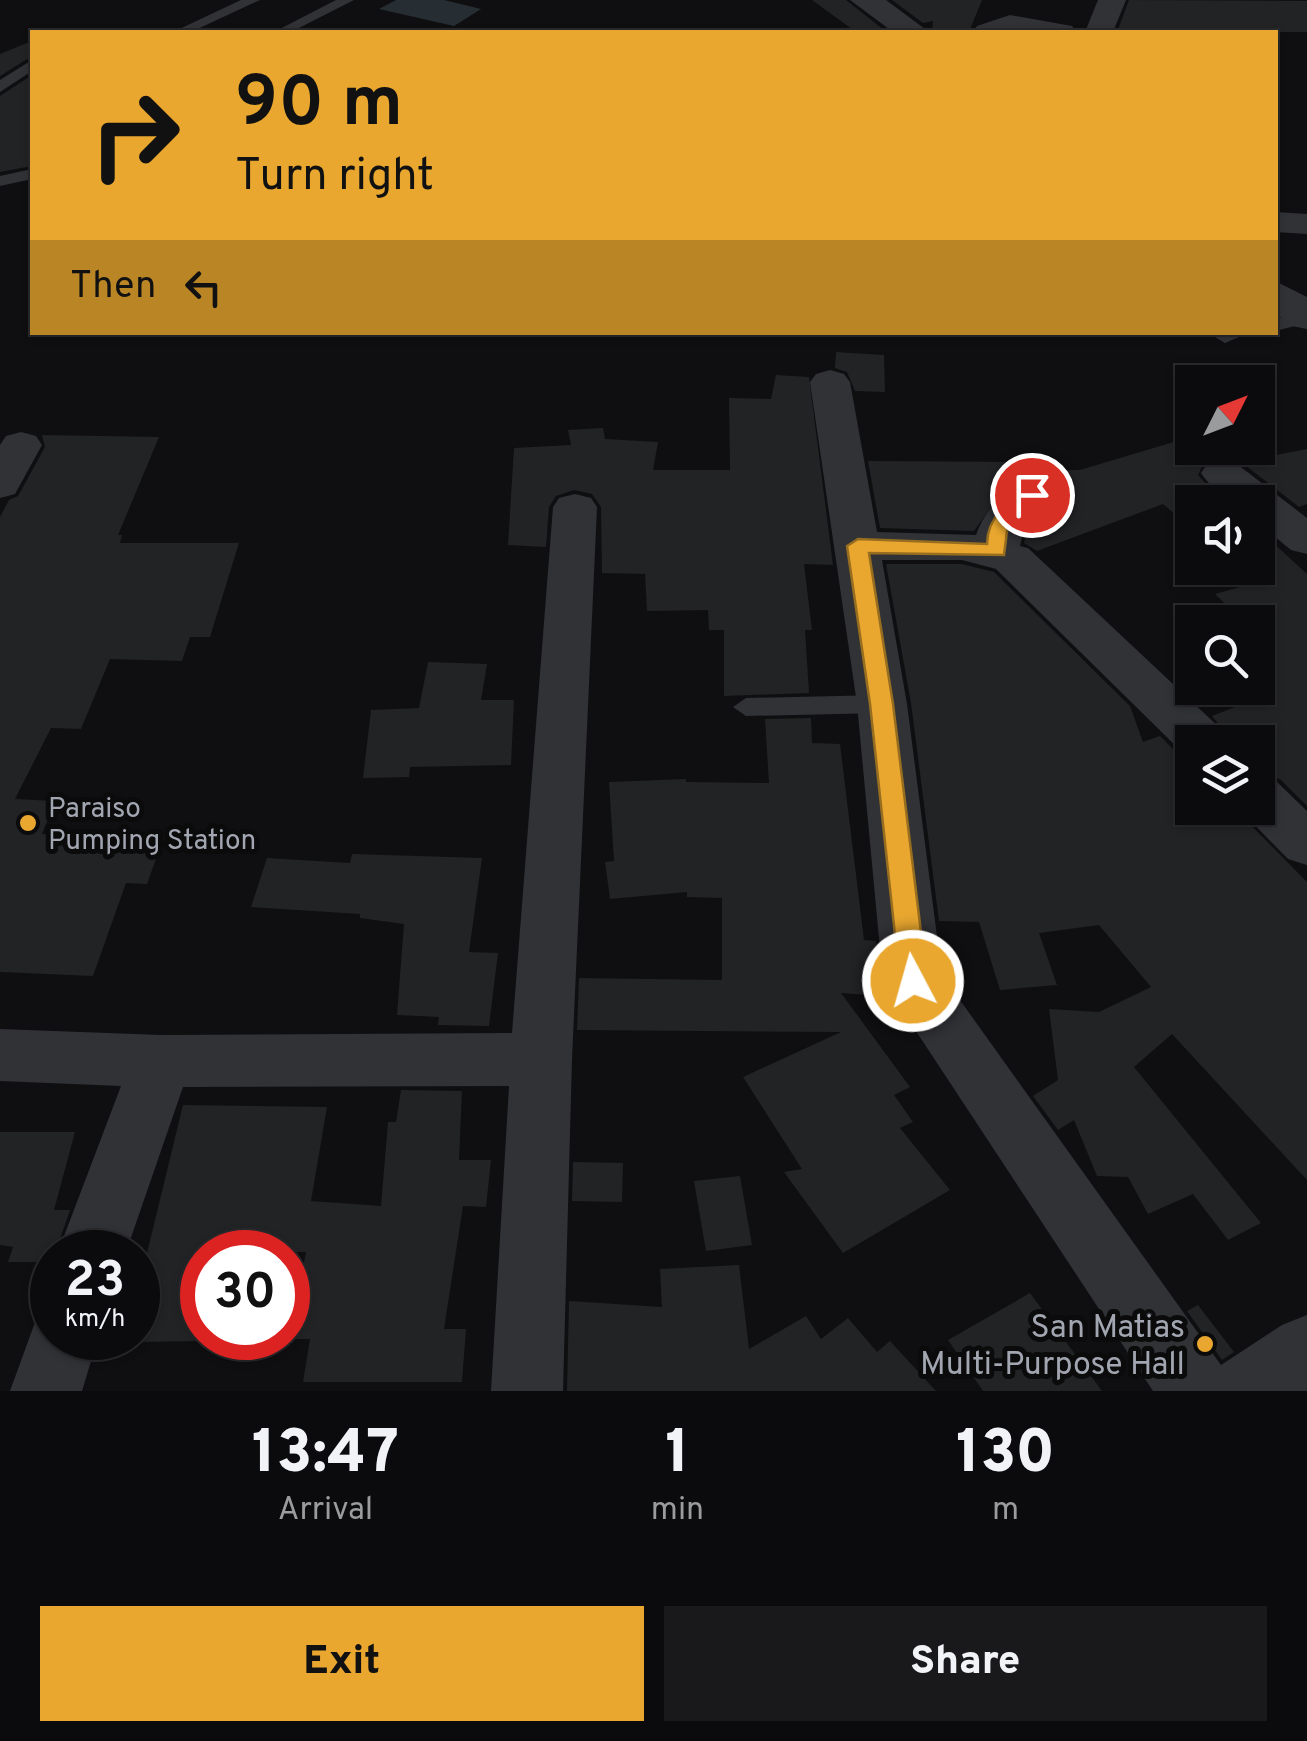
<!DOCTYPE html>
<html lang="en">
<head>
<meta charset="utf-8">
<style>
	:root { --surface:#0b0b0d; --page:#19191b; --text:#f1f3f6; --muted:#9a9b9d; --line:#2b2b2e; --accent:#e9a72f }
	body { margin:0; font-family:Overpass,sans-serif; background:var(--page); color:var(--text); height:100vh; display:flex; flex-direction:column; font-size:38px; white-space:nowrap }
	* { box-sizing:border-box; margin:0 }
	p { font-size:32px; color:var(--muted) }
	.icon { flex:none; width:55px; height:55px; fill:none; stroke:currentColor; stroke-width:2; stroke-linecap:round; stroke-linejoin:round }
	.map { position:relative; height:1391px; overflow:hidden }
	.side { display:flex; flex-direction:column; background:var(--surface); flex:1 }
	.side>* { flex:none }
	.top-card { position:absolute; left:30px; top:30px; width:1248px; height:305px; border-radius:0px; box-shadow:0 2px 8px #0004,0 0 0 2px var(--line); background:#e9a72f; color:#111; overflow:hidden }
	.needle { width:65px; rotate:48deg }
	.fabs { position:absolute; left:1175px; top:365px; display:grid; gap:20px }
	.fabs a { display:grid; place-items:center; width:100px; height:100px; border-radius:0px; background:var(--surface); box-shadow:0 2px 8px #0004,0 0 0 2px var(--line); font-size:50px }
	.speed { position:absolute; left:30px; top:1230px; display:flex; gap:20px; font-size:50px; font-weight:700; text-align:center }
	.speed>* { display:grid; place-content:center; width:130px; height:130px; border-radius:50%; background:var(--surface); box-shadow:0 2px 8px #0004,0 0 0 2px var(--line); line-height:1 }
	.speed small { font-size:25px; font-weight:400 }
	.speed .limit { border:15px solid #d22; background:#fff; color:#111 }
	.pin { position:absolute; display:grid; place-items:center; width:85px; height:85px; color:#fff; margin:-42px; border:5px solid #fff; border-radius:50%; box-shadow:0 2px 10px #0007 }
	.me { position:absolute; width:110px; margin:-55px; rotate:354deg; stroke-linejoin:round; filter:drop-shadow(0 0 8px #0008) }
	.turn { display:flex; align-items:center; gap:35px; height:210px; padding:0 40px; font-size:45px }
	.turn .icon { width:130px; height:130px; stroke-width:2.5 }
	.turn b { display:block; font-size:70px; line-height:85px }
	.then { display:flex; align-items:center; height:95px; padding:0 40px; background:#0003; gap:20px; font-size:38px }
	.eta { display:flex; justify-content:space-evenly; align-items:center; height:170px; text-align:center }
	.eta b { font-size:60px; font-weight:800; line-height:70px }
	.button { display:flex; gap:20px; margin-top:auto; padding:20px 40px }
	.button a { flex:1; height:115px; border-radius:0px; background:var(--accent); color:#111; font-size:40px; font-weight:800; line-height:115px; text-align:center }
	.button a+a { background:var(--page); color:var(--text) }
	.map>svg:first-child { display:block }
	.water { fill:#272e33 }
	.building { fill:#222325 }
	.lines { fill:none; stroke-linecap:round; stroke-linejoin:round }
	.service { fill:#313236; fill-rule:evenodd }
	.minor { fill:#313236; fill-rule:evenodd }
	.tertiary { fill:#313236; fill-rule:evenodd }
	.route { fill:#e9a72f; stroke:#976d1f; stroke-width:2.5 }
	.poi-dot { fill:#e9a72f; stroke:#0b0b0c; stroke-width:4 }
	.labels { text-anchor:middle; stroke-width:10; stroke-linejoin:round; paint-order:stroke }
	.poi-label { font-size:28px; fill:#a1a6b1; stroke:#0b0b0c; text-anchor:start }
	.near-poi-label { font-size:32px; fill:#a1a6b1; stroke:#0b0b0c; text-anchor:end }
</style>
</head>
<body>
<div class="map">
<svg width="1307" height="1391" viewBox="0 0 1307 1391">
	<rect width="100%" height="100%" fill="#0f0f11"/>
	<path class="water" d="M396,0H444L481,9L454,26L379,9Z"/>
	<path class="building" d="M812,0H846L884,30L856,32Z
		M892,0H982L969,32H932L933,21L923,23Z
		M1129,0L1307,1V32H1117Z
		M32,41V56L0,76V54Z
		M32,75V166L0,172V96Z
		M836,352L884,355L885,392L855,391L847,372L835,368Z
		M776,375L809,377L833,565L804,564L812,630H805L809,693L724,696V630H709L708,610L647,611L645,574L602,573L601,507L592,494L574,490L556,496L549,507L546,547L508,545L514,448L571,445L568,430L603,428L605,439L658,442L653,470H730L729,398L771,399Z
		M42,435L159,437L118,535H122L120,543H239L210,637H190L182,661L110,659L81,729L51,728L15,799L55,801L42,834L163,839L147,884L126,883L93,976L0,972V517L9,500L18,496L45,447Z
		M1187,438L1212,459L1204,462L1198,475L1216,495L1233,502H1192V529L1163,504L1037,551L1024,543L1028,527L1058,495L1050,484L1035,481L1001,493L974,531L880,528L868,461L1029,462L1032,470H1080Z
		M1307,449V504L1299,507L1241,462Z
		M1258,529L1307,574V806L1280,779L1258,773V742H1233L1212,716L1258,698V622H1244L1215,594L1258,582Z
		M886,564H962L994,572L1130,706L1143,742L1160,736L1182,758L1192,760V808H1234L1307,882V1180L1172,1034L1134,1067L1261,1223L1228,1240L1193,1194L1148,1214L1128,1177L1097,1176L1074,1120L1058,1130L1033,1096L1058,1080L1049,1009L1099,1012L1151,987L1099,925L1039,933L1057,985L1000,990L979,922L939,921L911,703Z
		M428,662L487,664L481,700H514L511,765L410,767L409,777L363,778L371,710L419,708Z
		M811,718L812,743L840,744L864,940L876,941L880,996L841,993L910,1087L894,1095L913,1122L900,1128L950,1190L843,1253L784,1172L802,1169L743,1077L841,1032L577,1030L579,978L722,980V898L687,897V892L610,899L605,862L614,861L609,782L686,779V782L769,783L765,719Z
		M352,854L482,858L469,952L498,953L489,1026L438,1025L439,1017L397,1015L404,924L360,918V914L251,907L267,858L350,863Z
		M401,1090L462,1091L459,1160H491L486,1207L463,1206L444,1329H466L462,1382H303L310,1339H288L306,1252H202V1341L138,1342V1253H147L183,1105L327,1107L311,1201L381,1206L388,1122H396Z
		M0,1132H75L54,1210H70L52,1262H8L13,1247L0,1245Z
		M573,1162L623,1163L622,1202L572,1201Z
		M740,1176L752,1245L706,1251L694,1181Z
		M739,1265L749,1349L806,1316L821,1339L848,1318L877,1352L890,1341L936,1391H567L569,1301L662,1307L660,1269Z
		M1030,1293L1102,1391H983L948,1340Z
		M1198,1305L1234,1352L1222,1360L1187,1311Z"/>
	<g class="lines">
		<path class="service" d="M241,0H260L191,32H173Z
			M336,0H354L291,32H274Z
			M32,60V71L0,92V80Z
			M32,169V179L0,186V176Z
			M1307,311V323L1275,331V319Z
			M1220,332H1251L1225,343L1215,337Z
			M882,695L895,704L882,713L746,716L733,707L746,698Z"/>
		<path class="minor" d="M1098,0H1126L1113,32H1085Z
			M1010,15L1072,26L1076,32H973L977,26Z
			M1275,212L1307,214V234L1275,232Z
			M830,370L844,374L850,382L877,532L976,535C987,504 1014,477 1047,486L1054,495L1025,525L1020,546L1028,548L1221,729L1229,742H1192V757L1185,755L996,569L962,560H882L907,704L942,975L1221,1365L1282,1325L1307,1315V1391H1153L883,981L857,704L810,382L816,374Z
			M21,432L36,436L42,445L15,494L0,498V445L6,436Z
			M1222,460L1237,464L1307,518V554L1291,550L1258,523V502C1232,502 1216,495 1201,473L1207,464Z
			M575,494L591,498L597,507L572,1059L563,1391H491L509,1086L183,1087L126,1252H58L121,1086L0,1081V1029L161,1035L512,1033L553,507L559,498Z
			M1258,776L1277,782L1307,811V865L1288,859L1238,808H1258Z
			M52,1308V1338H98L82,1391H10L38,1314Z"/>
		<path class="tertiary" d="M850,0H886L929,32H893Z
			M1275,281L1307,297V329L1292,326L1275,313Z"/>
	</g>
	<path class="route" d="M1032,489L1042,495L1014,519L1007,531L1004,555L869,553L893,704L927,981L923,989H904L900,981L870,704L847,546L858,539L987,544C987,519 1009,496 1032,489Z"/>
	<g class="poi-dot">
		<circle cx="28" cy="823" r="10"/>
		<circle cx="1205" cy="1344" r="10"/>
	</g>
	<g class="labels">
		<g class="poi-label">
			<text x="48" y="817">Paraiso<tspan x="48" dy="32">Pumping Station</tspan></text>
		</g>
		<g class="near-poi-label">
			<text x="1185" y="1337">San Matias<tspan x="1185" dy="37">Multi-Purpose Hall</tspan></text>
		</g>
	</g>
</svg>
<div class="fabs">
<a><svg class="needle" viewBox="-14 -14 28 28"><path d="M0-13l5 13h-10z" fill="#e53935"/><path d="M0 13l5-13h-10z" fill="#9a9b9d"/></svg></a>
<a><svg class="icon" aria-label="sound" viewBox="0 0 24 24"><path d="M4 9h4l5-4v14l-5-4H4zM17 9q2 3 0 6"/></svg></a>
<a><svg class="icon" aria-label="search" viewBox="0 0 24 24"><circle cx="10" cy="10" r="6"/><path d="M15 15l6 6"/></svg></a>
<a><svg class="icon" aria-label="layers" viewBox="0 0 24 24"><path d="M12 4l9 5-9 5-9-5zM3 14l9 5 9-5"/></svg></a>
</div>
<div class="speed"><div>23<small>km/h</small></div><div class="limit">30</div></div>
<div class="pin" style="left:1032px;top:495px;background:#d93025"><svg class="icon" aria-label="arrive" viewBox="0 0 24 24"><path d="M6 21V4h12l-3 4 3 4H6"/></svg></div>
<svg class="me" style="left:913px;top:981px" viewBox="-20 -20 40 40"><circle r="17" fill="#e9a72f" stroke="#fff" stroke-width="3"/><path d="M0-11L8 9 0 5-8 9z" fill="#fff"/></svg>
<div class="top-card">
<div class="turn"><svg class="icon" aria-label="right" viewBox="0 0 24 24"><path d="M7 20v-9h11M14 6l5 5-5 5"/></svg><div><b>90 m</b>Turn right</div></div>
<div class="then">Then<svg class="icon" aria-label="left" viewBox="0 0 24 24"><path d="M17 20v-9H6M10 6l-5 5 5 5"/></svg></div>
</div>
</div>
<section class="side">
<div class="eta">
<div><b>13:47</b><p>Arrival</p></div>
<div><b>1</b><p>min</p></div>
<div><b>130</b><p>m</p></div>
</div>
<div class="button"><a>Exit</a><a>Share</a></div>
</section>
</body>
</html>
